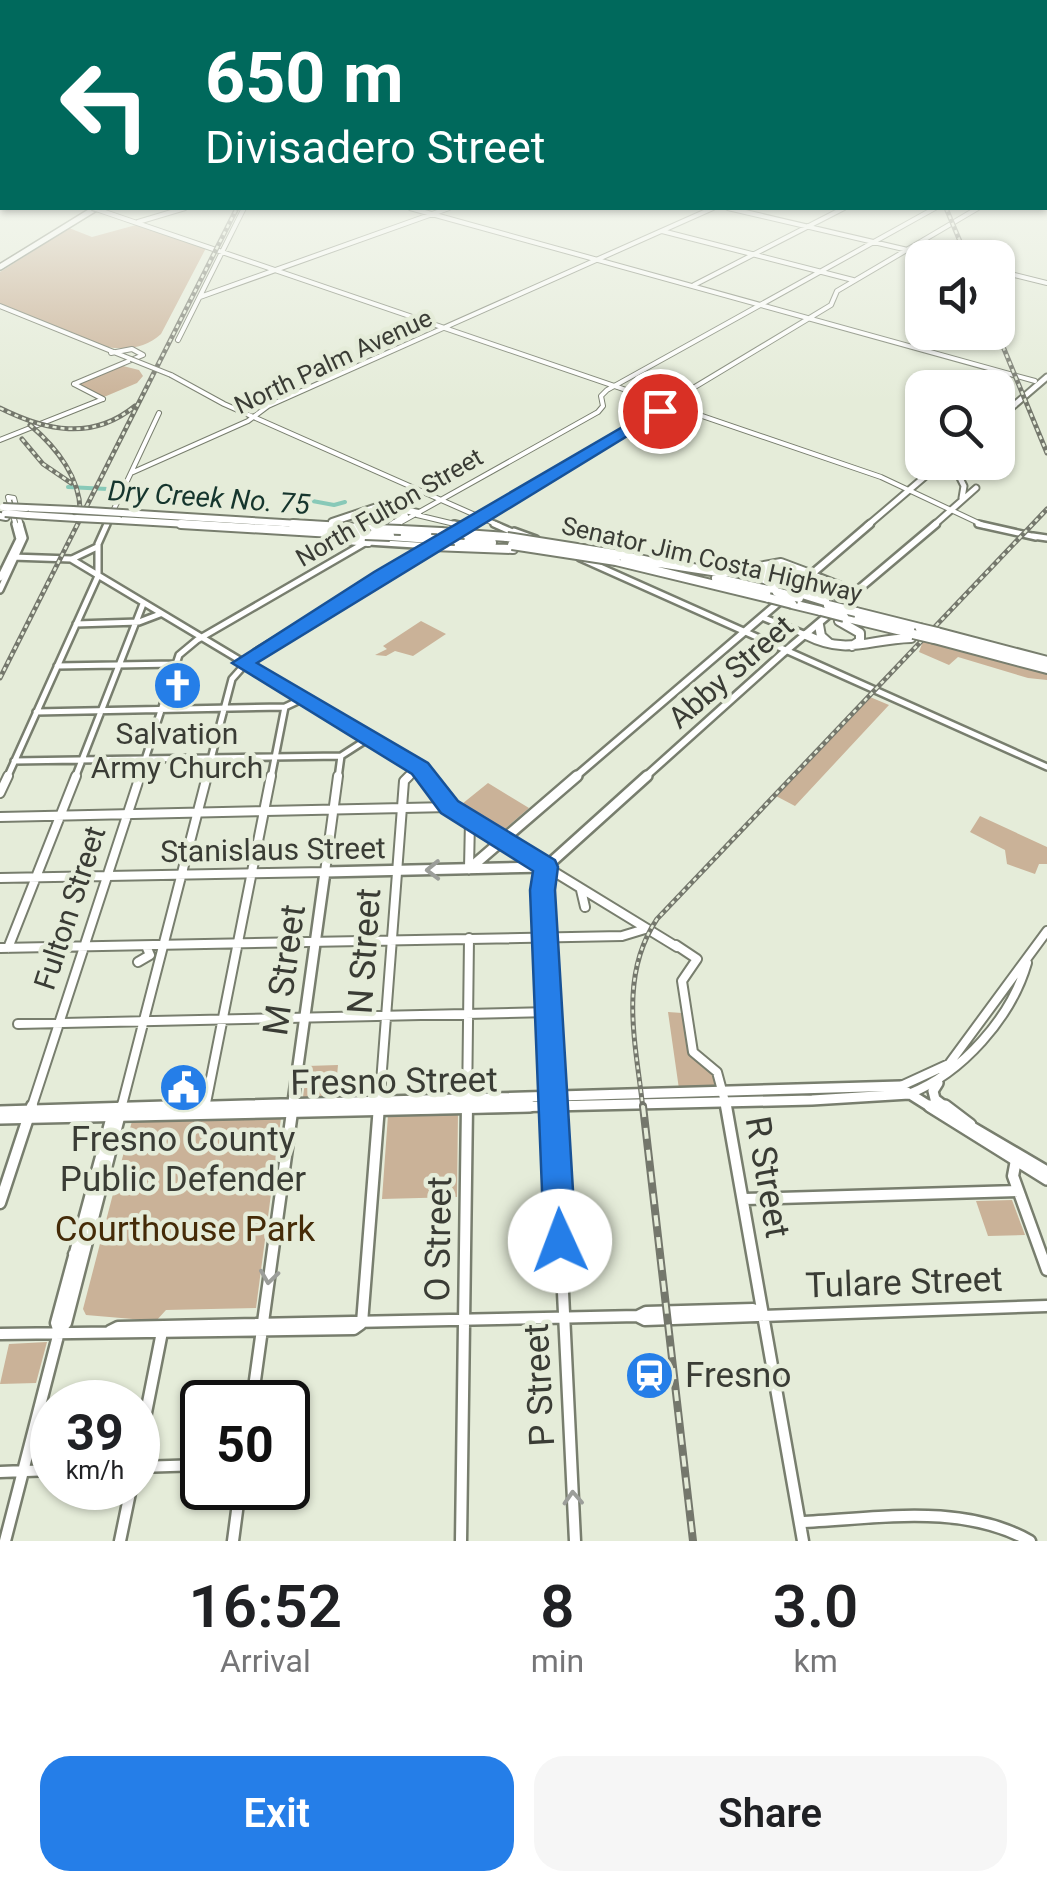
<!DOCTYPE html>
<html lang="en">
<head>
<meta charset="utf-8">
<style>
	:root { --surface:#fff; --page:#f6f6f6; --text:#202124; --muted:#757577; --accent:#257ee8 }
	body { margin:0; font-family:Roboto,sans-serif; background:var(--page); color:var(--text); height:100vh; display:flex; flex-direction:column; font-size:38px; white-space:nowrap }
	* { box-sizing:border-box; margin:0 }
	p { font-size:32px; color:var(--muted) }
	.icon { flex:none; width:55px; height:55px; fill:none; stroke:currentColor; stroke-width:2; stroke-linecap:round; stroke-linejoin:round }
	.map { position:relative; height:1541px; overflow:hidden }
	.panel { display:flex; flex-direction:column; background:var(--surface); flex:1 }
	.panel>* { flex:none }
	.banner { position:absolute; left:0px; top:0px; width:1048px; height:210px; box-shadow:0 2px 8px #0004; background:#00695c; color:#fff; overflow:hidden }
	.tools { position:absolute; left:905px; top:240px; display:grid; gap:20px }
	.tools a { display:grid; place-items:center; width:110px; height:110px; border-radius:20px; background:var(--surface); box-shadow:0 2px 8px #0004; font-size:50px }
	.speed { position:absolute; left:30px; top:1380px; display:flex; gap:20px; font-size:50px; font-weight:700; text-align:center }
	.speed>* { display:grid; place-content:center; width:130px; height:130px; border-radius:50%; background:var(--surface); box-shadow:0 2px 8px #0004; line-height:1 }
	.speed small { font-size:25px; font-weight:400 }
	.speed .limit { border:5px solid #111; border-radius:15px; background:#fff; color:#111 }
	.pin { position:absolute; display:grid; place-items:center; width:85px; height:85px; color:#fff; margin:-42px; border:5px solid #fff; border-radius:50%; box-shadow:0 2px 10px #0007 }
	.me { position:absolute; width:110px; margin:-55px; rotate:358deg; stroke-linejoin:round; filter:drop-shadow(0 0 8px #0008) }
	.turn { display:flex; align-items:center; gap:35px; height:210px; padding:0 40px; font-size:45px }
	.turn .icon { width:130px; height:130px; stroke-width:2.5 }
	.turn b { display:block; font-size:70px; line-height:85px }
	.eta { display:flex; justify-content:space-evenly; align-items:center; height:170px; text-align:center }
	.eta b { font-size:60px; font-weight:600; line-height:70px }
	.action { display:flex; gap:20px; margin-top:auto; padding:20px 40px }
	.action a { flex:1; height:115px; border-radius:30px; background:var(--accent); color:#fff; font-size:40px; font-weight:600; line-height:115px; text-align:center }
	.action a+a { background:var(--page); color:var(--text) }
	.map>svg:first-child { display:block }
	.green { fill:#cab298 }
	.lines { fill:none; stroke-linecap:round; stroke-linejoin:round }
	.canal { stroke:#88c9b8; stroke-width:4 }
	.secondary-far3-casing { stroke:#787e6e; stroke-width:6 }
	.secondary-far2-casing { stroke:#787e6e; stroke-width:10 }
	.secondary-far1-casing { stroke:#787e6e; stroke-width:12 }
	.secondary-casing { stroke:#787e6e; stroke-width:15 }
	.primary-far3-casing { stroke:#787e6e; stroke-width:9 }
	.primary-far2-casing { stroke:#787e6e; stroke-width:11 }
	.primary-far1-casing { stroke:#787e6e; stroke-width:14 }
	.primary-casing { stroke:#787e6e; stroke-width:16 }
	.highway-far2-casing { stroke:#787e6e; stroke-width:8 }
	.highway-far1-casing { stroke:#787e6e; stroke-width:10 }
	.highway-casing { stroke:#787e6e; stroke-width:12 }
	.secondary-far3 { stroke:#fff; stroke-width:4 }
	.secondary-far2 { stroke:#fff; stroke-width:5 }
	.secondary-far1 { stroke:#fff; stroke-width:8 }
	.secondary { stroke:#fff; stroke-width:10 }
	.primary-far3 { stroke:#fff; stroke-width:5 }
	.primary-far2 { stroke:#fff; stroke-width:6 }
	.primary-far1 { stroke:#fff; stroke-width:9 }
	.primary { stroke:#fff; stroke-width:11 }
	.highway-far2 { stroke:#fff; stroke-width:5 }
	.highway-far1 { stroke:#fff; stroke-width:6 }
	.highway { stroke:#fff; stroke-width:8 }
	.rail-far1-casing { stroke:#74776c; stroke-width:5 }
	.rail-casing { stroke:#74776c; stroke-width:8 }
	.rail-far1 { stroke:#e5ecd9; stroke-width:2.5; stroke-dasharray:4; stroke-linecap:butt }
	.rail { stroke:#e5ecd9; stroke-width:4; stroke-dasharray:11; stroke-linecap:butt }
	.secondary-bridge-casing { stroke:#787e6e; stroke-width:6; stroke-linecap:butt }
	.highway-bridge-far1-casing { stroke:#787e6e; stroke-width:10; stroke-linecap:butt }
	.highway-bridge-casing { stroke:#787e6e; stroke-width:12; stroke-linecap:butt }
	.secondary-bridge { stroke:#fff; stroke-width:4 }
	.highway-bridge-far1 { stroke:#fff; stroke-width:6 }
	.highway-bridge { stroke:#fff; stroke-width:8 }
	.oneway { stroke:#9c9e9a }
	.route { fill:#257ee8; stroke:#185297; stroke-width:2.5 }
	.labels { text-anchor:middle; stroke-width:9; stroke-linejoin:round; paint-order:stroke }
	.far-street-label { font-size:25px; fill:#3a3c35; stroke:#e5ecd9 }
	.far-water-label { font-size:28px; font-style:italic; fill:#15352d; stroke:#e5ecd9 }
	.street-label { font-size:30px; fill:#3a3c35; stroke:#e5ecd9 }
	.poi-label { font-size:30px; fill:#3a3c35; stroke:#e5ecd9 }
	.near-street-label { font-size:35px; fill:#3a3c35; stroke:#e5ecd9 }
	.near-poi-label { font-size:35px; fill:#3a3c35; stroke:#e5ecd9 }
	.near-park-label { font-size:35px; fill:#452b08; stroke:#e5ecd9 }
</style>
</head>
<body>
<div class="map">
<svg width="1047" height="1541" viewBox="0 0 1047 1541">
	<rect width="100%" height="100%" fill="#e5ecd9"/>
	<path class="green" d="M136,225L206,248L161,334C120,373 42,322 0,304V272L69,228L92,237Z
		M119,365L139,370L143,376L137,383L104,397L78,384Z
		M421,621L446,634L413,656L395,651L386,656L375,655L387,649L383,646Z
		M923,641L1047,673V680L1028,678L958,657L949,665L919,652Z
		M870,697L889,705L795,806L776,796Z
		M488,783L529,808L499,834L457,808Z
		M980,816L1047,847V864H1039L1035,874L1007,864L1005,850L970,832Z
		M668,1012L682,1013L689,1053L714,1076V1088L679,1089Z
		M338,1065L335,1097H303L307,1066Z
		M458,1113L457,1197L382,1199L388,1115Z
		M281,1118L256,1308L166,1310L156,1321L86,1315L83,1309L132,1121Z
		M1012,1200L1025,1235L988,1236L976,1201Z
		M47,1342L36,1383L0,1384L9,1344Z"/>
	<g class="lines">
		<path class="canal" d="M68,487L127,490
			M307,500L334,505L345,502"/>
		<defs>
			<path id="secondary-far3" d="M410,208L1035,381
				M728,208L942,258
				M96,209L881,477L985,526
				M138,222L185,208
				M662,231L853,280
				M998,271L1047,283
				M694,285L844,208
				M200,297L449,208
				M0,306L131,359
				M178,340L244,208
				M171,375L224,404L500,526
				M74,384L143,355L132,349L111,353
				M74,384L103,399
				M0,440L103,399
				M131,473L248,421L268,406L713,208
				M8,497L16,526
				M8,497L14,498L21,526
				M417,515L463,526
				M396,525L598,412L603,406L601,396L607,390L935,208
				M106,526L159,413
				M464,526L831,305L837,291L978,208"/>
			<path id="secondary-far2" d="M454,524L463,526
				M494,524L517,534
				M978,524L1036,537
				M514,531L536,539
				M455,532L469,524
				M1033,536L1047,538
				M368,542L431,546
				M12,557L71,559L418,767L428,778
				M580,558L1047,767
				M72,559L97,547
				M98,575V544L107,524
				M0,578L19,539L15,524
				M0,590L24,538L20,524
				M762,617L806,635
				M76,624L139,622L160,614
				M57,666L176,664
				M36,712L285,707
				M14,761L341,756L369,738
				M7,778L98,576
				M75,778L143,604
				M139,778L179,655L197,640L368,541
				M206,778L232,679L256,652L436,544
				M271,778L285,707L302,699
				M338,778L341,756
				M407,778L418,767"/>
			<path id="secondary-far1" d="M426,776L458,813L677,947
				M0,793L8,776
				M0,817L450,807
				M469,868L470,820
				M0,878L325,872L338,776
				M581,890L585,907
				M676,945L697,959L682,981L693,1052L717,1072L727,1109
				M0,948L622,936L645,929
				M8,948L76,776
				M138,962L150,955L146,946
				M18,1024L550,1012
				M901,1086L949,1064L1047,931
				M909,1094C962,1073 1011,1018 1027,963
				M205,1108L271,776
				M31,1109L140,776
				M121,1109L207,776
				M379,1109L404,781L409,776
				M467,1109L469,938"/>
			<path id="secondary" d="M554,1106L575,1541
				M726,1106L803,1541
				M1016,1160L1013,1176L1047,1270
				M744,1199L1018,1191
				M0,1203L32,1106
				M74,1254L78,1259L75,1279
				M639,1317L645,1320L1047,1306
				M362,1323L379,1106
				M110,1331L118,1327L638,1316L646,1312L753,1309L762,1313
				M59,1332L66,1323L122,1106
				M0,1334L354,1329L361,1324
				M252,1402L292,1112
				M138,1453L162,1332
				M138,1467L202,1465
				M0,1472L52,1470
				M800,1522C876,1519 960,1502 1030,1541
				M5,1541L59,1332L56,1323L112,1116
				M120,1541L131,1488
				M233,1541L240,1488
				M461,1541L467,1106"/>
			<path id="primary-far3" d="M998,419L1047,377
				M952,462L964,486L962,498
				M867,526L942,462
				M933,526L976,488"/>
			<path id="primary-far2" d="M813,575L858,593
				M574,778L870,524
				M644,778L782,654L936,524"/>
			<path id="primary-far1" d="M546,867L647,776
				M546,867L543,890L554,1102
				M469,869L577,776
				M938,1083L933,1091L935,1099L948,1109
				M907,1092L934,1109
				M112,1109L901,1086
				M292,1109L325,872L546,867
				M417,1109L812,1100L909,1094"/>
			<path id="primary" d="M930,1106L1047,1179
				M945,1106L970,1125
				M0,1112L199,1106
				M0,1118L530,1106
				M965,1124L1047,1172"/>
			<path id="highway-far2" d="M0,267L96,208"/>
			<path id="highway-far1" d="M26,508L73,510
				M376,508L371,517L385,523
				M122,513L332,526
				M28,515L77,518
				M0,516L6,517
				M119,520L222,526
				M332,522L383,505L418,513
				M391,526L405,516L401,507"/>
			<path id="highway" d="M181,524L365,535
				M293,524L375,529
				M401,530L441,532
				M384,532L395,524
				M465,534L507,537
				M390,536L431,539
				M328,538L368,542
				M455,540L492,543
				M432,546L513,549
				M621,555L657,563
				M616,561L769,598
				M653,562L725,573L781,563L813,575
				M774,566L764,572V579L784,589
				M793,569L802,584
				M716,578L777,592
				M799,593L831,603
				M792,604L821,611
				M856,612L920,628
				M844,617L910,633
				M839,621L860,633V641L852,646
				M819,625L821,636L829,643
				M937,632L1047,661
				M806,635C848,656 868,639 911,638
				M934,639L1047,669"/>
		</defs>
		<use href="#secondary-far3" class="secondary-far3-casing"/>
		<use href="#secondary-far2" class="secondary-far2-casing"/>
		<use href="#secondary-far1" class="secondary-far1-casing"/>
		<use href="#secondary" class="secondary-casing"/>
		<use href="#primary-far3" class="primary-far3-casing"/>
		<use href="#primary-far2" class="primary-far2-casing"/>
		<use href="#primary-far1" class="primary-far1-casing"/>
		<use href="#primary" class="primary-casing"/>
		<use href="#highway-far2" class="highway-far2-casing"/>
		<use href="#highway-far1" class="highway-far1-casing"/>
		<use href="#highway" class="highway-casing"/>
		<use href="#secondary-far3" class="secondary-far3"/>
		<use href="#secondary-far2" class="secondary-far2"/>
		<use href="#secondary-far1" class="secondary-far1"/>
		<use href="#secondary" class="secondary"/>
		<use href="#primary-far3" class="primary-far3"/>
		<use href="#primary-far2" class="primary-far2"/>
		<use href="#primary-far1" class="primary-far1"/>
		<use href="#primary" class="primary"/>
		<use href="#highway-far2" class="highway-far2"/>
		<use href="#highway-far1" class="highway-far1"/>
		<use href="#highway" class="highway"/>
		<defs>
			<path id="rail-far1" d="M946,208L967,258
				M997,332L1047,453
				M0,408C46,431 92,441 135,406
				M30,425C56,447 82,479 80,515
				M22,439L43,464L71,483
				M0,678L237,208
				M643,1109C636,1044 618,977 657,919L1047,509"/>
			<path id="rail" d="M643,1106L693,1541"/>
		</defs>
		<use href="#rail-far1" class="rail-far1-casing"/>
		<use href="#rail" class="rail-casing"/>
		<use href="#rail-far1" class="rail-far1"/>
		<use href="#rail" class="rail"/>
		<defs>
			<path id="secondary-bridge" d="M92,208L96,209
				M131,359L171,375"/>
			<path id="highway-bridge-far1" d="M3,507L26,508
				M73,510L122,513
				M5,513L28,515
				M77,518L119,520"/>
			<path id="highway-bridge" d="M375,529L401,530
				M441,532L465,534
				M365,535L390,536
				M507,537L621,555
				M431,539L455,540
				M512,545L616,561
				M777,592L799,598
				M769,598L792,604
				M828,605L856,612
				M821,611L844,617
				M920,628L937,632
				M913,634L934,639"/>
		</defs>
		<use href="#secondary-bridge" class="secondary-bridge-casing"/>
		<use href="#highway-bridge-far1" class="highway-bridge-far1-casing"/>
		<use href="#highway-bridge" class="highway-bridge-casing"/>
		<use href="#secondary-bridge" class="secondary-bridge"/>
		<use href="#highway-bridge-far1" class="highway-bridge-far1"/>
		<use href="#highway-bridge" class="highway-bridge"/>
	</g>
	<defs><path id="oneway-chevron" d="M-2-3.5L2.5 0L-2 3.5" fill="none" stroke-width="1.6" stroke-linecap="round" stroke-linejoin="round" transform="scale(2.5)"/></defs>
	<g class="oneway">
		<use href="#oneway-chevron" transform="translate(433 870) rotate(179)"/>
		<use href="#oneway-chevron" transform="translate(269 1277) rotate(98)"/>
		<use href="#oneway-chevron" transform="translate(573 1498) rotate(-93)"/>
	</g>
	<linearGradient id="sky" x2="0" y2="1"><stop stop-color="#81bcd5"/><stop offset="0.46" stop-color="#f3f6ee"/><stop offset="1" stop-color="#f3f6ee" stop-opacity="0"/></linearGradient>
	<rect width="1047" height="402" fill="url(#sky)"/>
	<path class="route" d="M655,408L668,411L257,663L428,763L458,801L555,860L558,867L555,890L576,1241L572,1252L560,1257L548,1252L544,1241L530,890L533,871L441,813L412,774L232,663L374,572Z"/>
	<defs>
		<symbol id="church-disc" viewBox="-11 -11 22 22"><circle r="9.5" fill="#257ee8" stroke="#e5ecd9"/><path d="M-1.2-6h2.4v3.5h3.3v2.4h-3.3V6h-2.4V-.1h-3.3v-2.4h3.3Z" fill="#fff"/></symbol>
		<symbol id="civic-disc" viewBox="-11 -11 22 22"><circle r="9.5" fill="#257ee8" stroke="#e5ecd9"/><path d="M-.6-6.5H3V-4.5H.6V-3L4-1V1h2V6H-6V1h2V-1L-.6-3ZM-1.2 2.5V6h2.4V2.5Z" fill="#fff"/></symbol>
		<symbol id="station-disc" viewBox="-11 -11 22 22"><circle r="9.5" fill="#257ee8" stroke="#e5ecd9"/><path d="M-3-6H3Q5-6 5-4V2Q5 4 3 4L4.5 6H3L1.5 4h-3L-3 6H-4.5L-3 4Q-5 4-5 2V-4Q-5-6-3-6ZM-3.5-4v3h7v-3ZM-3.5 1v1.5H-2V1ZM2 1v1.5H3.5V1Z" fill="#fff"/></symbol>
	</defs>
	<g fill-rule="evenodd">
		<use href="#church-disc" x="150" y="658" width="55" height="55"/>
		<use href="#civic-disc" x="156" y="1060" width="55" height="55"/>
		<use href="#station-disc" x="622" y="1348" width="55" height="55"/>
	</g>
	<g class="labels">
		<g class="far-street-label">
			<text transform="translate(333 361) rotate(-25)" y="9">North Palm Avenue</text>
			<text transform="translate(389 507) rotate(-30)" y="9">North Fulton Street</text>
			<text transform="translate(712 559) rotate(13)" y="9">Senator Jim Costa Highway</text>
		</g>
		<g class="far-water-label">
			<text transform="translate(209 497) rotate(4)" y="10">Dry Creek No. 75</text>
		</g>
		<g class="street-label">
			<text transform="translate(731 672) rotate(-41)" y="10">Abby Street</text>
			<text transform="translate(273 850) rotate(-1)" y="10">Stanislaus Street</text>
			<text transform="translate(70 908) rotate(-72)" y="10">Fulton Street</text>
		</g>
		<g class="poi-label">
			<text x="177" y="744">Salvation<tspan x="177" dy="34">Army Church</tspan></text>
		</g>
		<g class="near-street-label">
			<text transform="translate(364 951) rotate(-86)" y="12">N Street</text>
			<text transform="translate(284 970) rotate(-82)" y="12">M Street</text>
			<text transform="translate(394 1081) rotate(-1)" y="12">Fresno Street</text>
			<text transform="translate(768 1177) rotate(80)" y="12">R Street</text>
			<text transform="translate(438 1239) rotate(-89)" y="12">O Street</text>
			<text transform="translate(904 1282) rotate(-2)" y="12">Tulare Street</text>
			<text transform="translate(539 1385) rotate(-93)" y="12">P Street</text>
		</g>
		<g class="near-poi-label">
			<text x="183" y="1151">Fresno County<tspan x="183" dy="40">Public Defender</tspan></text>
			<text x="685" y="1387" text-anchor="start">Fresno</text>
		</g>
		<g class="near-park-label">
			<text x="185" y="1241">Courthouse Park</text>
		</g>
	</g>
</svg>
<div class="tools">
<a><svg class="icon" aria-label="sound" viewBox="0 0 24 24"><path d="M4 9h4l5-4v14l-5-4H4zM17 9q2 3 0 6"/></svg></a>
<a><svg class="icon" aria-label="search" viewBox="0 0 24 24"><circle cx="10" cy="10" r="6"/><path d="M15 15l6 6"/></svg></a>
</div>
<div class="speed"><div>39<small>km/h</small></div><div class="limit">50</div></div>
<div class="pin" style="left:660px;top:411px;background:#d93025"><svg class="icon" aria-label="arrive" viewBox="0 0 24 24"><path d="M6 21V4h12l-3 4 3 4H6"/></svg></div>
<svg class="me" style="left:560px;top:1241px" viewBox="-20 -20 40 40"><circle r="19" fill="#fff"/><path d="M0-13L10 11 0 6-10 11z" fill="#257ee8"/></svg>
<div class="banner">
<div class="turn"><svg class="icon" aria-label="left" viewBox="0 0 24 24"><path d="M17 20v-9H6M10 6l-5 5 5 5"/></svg><div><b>650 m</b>Divisadero Street</div></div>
</div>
</div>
<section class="panel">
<div class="eta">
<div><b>16:52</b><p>Arrival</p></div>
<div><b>8</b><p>min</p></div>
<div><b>3.0</b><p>km</p></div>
</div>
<div class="action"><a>Exit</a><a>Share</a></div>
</section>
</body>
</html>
